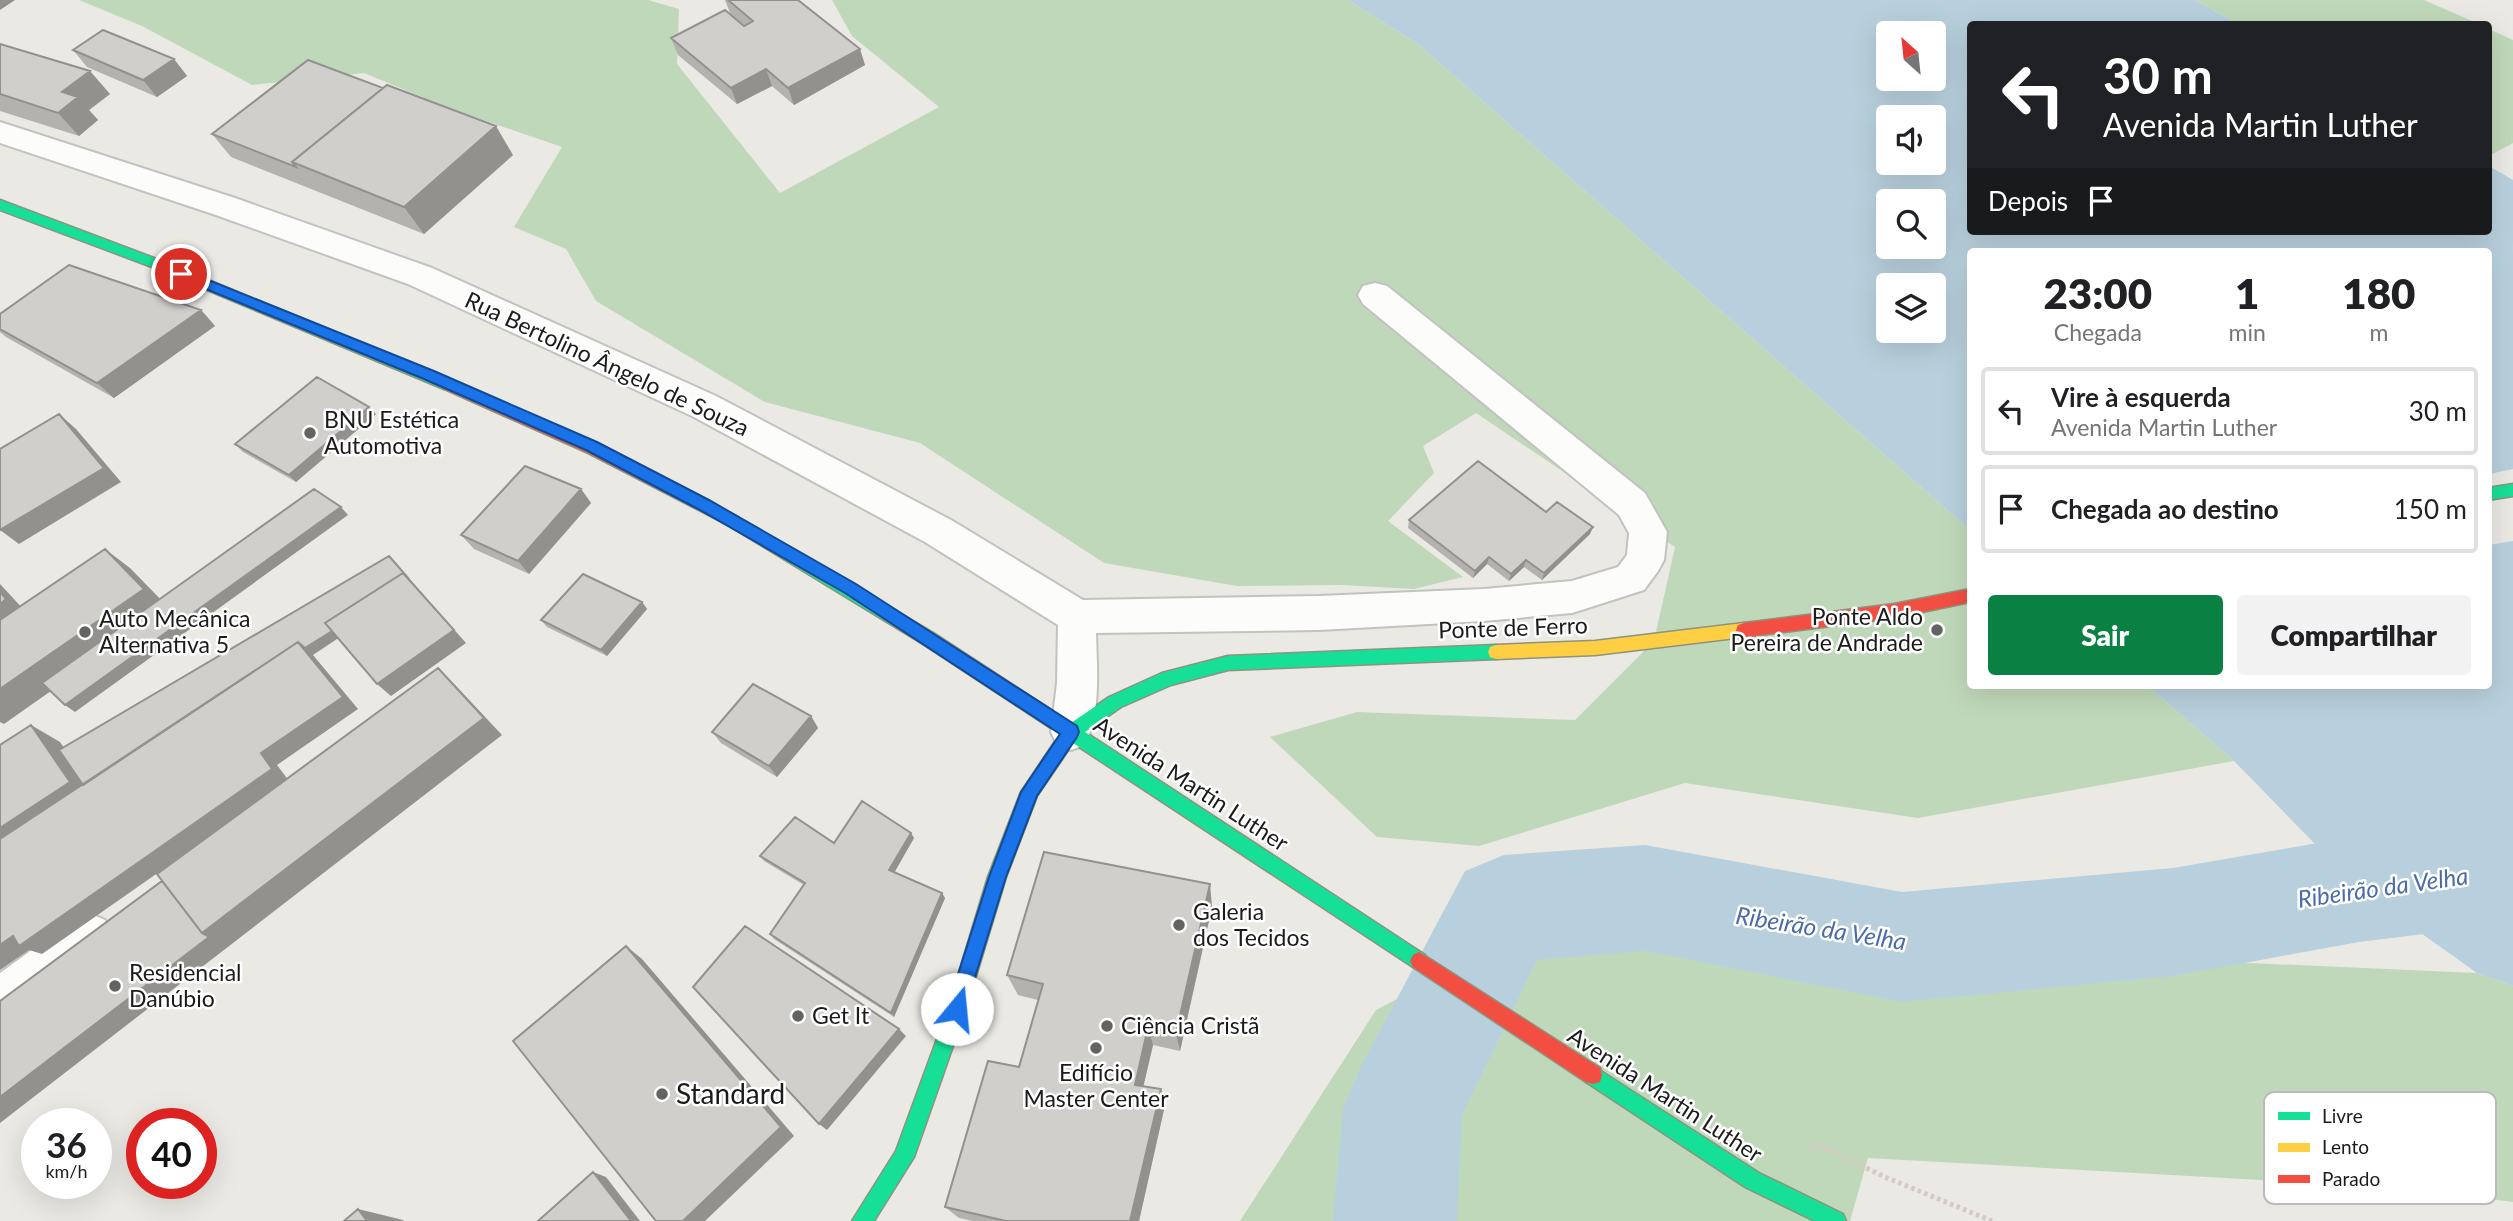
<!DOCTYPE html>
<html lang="pt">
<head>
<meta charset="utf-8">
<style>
	:root { --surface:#fff; --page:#f2f2f2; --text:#202124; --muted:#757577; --line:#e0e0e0; --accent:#0b8043 }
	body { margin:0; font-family:Lato,sans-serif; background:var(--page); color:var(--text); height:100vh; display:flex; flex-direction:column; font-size:26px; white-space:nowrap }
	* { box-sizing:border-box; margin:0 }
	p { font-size:23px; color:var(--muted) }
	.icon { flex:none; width:38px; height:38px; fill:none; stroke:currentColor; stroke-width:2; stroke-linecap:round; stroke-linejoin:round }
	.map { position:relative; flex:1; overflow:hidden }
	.side { position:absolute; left:1967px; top:248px; width:525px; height:441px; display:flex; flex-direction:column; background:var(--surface); border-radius:7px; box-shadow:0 7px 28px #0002 }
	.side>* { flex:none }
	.guide { position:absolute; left:1967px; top:21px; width:525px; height:214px; border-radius:7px; box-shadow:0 7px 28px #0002; background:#202124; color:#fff; overflow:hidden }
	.needle { width:46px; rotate:333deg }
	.controls { position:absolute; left:1876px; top:21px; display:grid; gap:14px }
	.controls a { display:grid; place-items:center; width:70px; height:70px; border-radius:7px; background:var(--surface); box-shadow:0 7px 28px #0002; font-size:35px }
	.speed { position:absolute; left:21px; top:1108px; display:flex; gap:14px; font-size:35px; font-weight:700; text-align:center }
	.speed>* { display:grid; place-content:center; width:91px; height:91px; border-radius:50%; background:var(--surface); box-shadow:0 7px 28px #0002; line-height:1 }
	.speed small { font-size:18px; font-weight:400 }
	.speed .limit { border:10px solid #d22; background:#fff; color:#111 }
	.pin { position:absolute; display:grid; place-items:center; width:60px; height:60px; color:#fff; margin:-30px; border:4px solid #fff; border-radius:50%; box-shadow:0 2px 7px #0007 }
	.me { position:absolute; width:77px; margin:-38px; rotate:17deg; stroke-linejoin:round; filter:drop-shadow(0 0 5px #0008) }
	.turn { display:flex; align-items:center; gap:24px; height:147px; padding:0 21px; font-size:32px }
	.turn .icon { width:91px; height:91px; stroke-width:2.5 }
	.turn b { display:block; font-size:49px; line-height:60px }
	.then { display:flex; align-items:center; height:66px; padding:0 21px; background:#0003; gap:14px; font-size:26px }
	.eta { display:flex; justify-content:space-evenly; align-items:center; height:119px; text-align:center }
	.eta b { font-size:42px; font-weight:800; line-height:49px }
	.cta { display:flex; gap:14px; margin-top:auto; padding:14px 21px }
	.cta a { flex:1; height:80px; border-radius:7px; background:var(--accent); color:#fff; font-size:28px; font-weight:800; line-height:80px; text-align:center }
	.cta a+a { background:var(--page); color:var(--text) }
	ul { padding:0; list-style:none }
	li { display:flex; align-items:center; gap:21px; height:88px; margin:0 14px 10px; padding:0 7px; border:4px solid var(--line); border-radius:7px }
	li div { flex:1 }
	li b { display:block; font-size:26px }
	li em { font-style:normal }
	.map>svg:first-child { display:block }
	.forest { fill:#c0d8ba }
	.water { fill:#b8d0dd; fill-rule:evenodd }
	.pier { fill:#eae9e4 }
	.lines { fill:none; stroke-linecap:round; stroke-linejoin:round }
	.river { fill:#b8d0dd; fill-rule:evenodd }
	.street-casing { stroke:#c2c2c0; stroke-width:4 }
	.fast-casing { stroke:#8e937d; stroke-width:3 }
	.slow-casing { stroke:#8e937d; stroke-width:3 }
	.jam-casing { stroke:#8e937d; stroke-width:3 }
	.path { stroke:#d5c9c4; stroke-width:5; stroke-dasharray:3.5 3.5; stroke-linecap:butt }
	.street { fill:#fcfcfb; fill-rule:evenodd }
	.fast { fill:#16e098; fill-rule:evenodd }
	.slow { fill:#ffcf43; fill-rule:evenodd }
	.jam { fill:#f24e42; fill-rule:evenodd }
	.wall { fill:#b4b2af }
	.shaded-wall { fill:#92918e }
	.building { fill:#d1cfcb; stroke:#92918e; stroke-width:2 }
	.route { fill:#1a73e8; stroke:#114b97; stroke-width:2 }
	.poi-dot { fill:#636361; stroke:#fff; stroke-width:2.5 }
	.labels { text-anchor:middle; stroke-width:5; stroke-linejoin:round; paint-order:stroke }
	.street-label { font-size:23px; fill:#1b1b1b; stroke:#fff }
	.poi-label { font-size:23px; fill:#1b1b1b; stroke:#fff; text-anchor:start }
	.water-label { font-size:24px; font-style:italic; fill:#4c6ca7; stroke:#fff }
	.near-poi-label { font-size:28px; fill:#1b1b1b; stroke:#fff; text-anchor:start }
	.key { fill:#fff; stroke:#bbb; stroke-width:2 }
	.key-label { font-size:19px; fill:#1b1b1b }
</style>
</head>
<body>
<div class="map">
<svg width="2513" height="1221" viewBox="0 0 2513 1221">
	<rect width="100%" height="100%" fill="#eae9e4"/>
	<path class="forest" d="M79,0H648L679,9L677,64L780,193L939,107L852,36L832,0H1348L1418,44L1970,530V686H2148L2234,761L1918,818L1685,783L1479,846L1377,837L1270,737L1357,712L1575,720L1654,641L1675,547L1476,413L1423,446L1434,473L1388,521L1463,577L1414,589L1342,585L1237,586L1104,563L920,443L765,402L596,301L566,249L514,227L562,147L451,109L364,73L252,85L142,26Z
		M2195,0H2424L2479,24H2238Z
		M2489,29L2513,40V143L2489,156Z
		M1548,919L1839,984L2069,955L2477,973L2513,986V1202L2405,1188L1868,1158L1850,1221H1240L1376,1010Z"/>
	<path class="water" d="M1348,0H2195L2238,24H1970V231H2488L2489,166L2513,180V986L2477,973L2359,889L2234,761L2148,686H2488V252H1970V530L1418,44ZM1888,33H1934V79H1888ZM1888,117H1934V163H1888ZM1888,201H1934V247H1888ZM1888,285H1934V331H1888Z"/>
	<path class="pier" d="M2513,469V541L2489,545V474Z"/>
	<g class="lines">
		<path class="river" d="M2513,819V923L2359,942L2173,976L1902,1002L1645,951L1537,960L1462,1115L1457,1221H1333L1343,1108L1361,1066L1465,871L1504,855L1645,845L1902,892L2173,868L2359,836Z"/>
		<defs>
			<path id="street" d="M0,122L235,198L432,268L716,396L951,520L1083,600L1319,596L1484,589L1572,581L1618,567L1627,555L1629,533L1619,515L1363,304L1358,295L1363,286L1375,283L1387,286L1645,493L1667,532L1664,560L1658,571L1644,590L1572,613L1484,621L1319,630L1096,633C1097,669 1101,712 1085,745L1071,750L1057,745L1051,732L1057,683L1058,625L925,542L692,416L408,284L213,214L0,143Z
				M89,913L105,920L111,935L105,950L16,1017L0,1024V973L73,920Z"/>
			<path id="fast" d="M0,200L162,261L454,381L456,385L454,389H444L152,267L0,210Z
				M2513,484V496L2488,500V488Z
				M733,515L935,634L1071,723L1109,697L1162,673L1228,656L1496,645L1502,647L1504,652L1502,657L1496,659L1228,670L1171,685L1121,707L1085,732L1425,955L1428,961L1425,967L1419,970L1413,967L1073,743L1037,796L1006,877L966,1009L914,1157L874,1221H852L896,1151L948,1009L988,877L1021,792L1060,734L923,644L728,525L725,521L728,517Z
				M1593,1066L1759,1173L1843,1214L1846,1221H1815L1745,1187L1586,1082L1584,1075L1586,1068Z"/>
			<path id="slow" d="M1744,623L1750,625L1752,630L1750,635L1744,637L1595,655L1496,659L1490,657L1488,652L1490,647L1496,645L1595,641Z"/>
			<path id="jam" d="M449,380L598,444L738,517L741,521L738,525H728L588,453L444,389L442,385Z
				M1970,589V602L1894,618L1744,637L1738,635L1736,630L1738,625L1744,623L1894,604Z
				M1419,952L1600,1068L1602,1075L1600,1082L1593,1084L1586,1082L1413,967L1410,961L1413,955Z"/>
		</defs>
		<use href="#street" class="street-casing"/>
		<use href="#fast" class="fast-casing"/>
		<use href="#slow" class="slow-casing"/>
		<use href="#jam" class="jam-casing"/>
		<path class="path" d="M1810,1150L1819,1145L1885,1177L1992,1221"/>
		<use href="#street" class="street"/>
		<use href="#fast" class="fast"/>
		<use href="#slow" class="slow"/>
		<use href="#jam" class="jam"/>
	</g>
	<path class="wall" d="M725,0H798L865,65L794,105L772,86L737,104L678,55L671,38L745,26L730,13Z
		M0,44L110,94L89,110L98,120L79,136L0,111Z
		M73,50L174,59L187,76L157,97L87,67Z
		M212,134L513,155L424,234L231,157Z
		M201,310L215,326L114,398L6,337L0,332V314Z
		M376,414L296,482L243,452L235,444Z
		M581,489L591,503L529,574L474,549L461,535Z
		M1546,512L1590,534L1542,580L1524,567L1509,581L1487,564L1473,578L1408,528L1409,520Z
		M642,602L647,609L607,656L547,627L541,620Z
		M811,716L818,728L777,777L721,743L712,732Z
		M914,838L894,872L945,898L894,1017L774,939L770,934L804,885L764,861L760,856L834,843Z
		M1212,907L1180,1051L1153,1045L1143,1086L1165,1105L1139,1221H973L959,1218L945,1207L1019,1067L1038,1000L1018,995L1007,975Z"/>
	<path class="shaded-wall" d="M0,0H15L0,10Z
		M860,49L865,65L794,105L788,88Z
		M174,59L187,76L157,97L143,80Z
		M766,69L772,86L737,104L731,88Z
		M90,71L110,94L89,110L98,120L79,136L58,113L62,92Z
		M496,126L513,155L424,234L404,207Z
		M201,310L215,326L114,398L97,383Z
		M369,407L376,414L296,482L289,475Z
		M59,414L76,429L121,482L19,544L0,530Z
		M581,489L591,503L529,574L518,561Z
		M341,507L348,515L75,712L65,705Z
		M1593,527L1590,534L1542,580L1544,573Z
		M105,549L130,568L169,608L4,724L0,722V689Z
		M389,556L466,643L391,696L377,684L415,587L313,655L358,709L277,765L289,781L42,954L29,950L0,970V828L31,725L60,742L92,789L298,642Z
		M1489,557L1487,564L1473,578L1475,571Z
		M1526,560L1524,567L1509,581L1511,574Z
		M0,584L26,612L0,630Z
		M642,602L647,609L607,656L601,650Z
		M438,668L456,686L502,735L0,1123V1097L202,933Z
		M811,716L818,728L777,777L769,766Z
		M911,833L914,838L893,875L889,870Z
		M1210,884L1212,907L1180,1051L1176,1033Z
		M942,893L945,898L894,1017L891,1013Z
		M626,946L642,959L794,1136L705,1221H683Z
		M1148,1027L1153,1045L1140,1101L1135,1085Z
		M899,1029L906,1036L827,1130L819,1124Z
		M1161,1089L1165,1105L1139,1221H1130Z
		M593,1172L606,1177L640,1221H631Z
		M358,1209L403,1220L404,1221H367Z"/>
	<path class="building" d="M728,0H798L860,49L788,88L766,69L731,88L671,38L725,10L744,26L753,21Z
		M103,30L174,59L143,80L73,50Z
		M0,44L90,71L62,92L78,97L58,113L0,94Z
		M308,60L383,88L292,162L296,167L212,134Z
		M387,85L496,126L404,207L292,162Z
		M69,265L201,310L97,383L0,329V314Z
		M317,377L369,407L289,475L235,444Z
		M59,414L104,468L0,530V449Z
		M1478,461L1546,512L1557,502L1593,527L1544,573L1526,560L1511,574L1489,557L1475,571L1409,520Z
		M525,466L581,489L518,561L461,535Z
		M314,489L341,507L65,705L42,683Z
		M105,549L144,589L0,689V620Z
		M389,556L409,579L403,573L325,623L332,631L305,648L298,642L83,785L59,750Z
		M403,573L454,630L377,684L325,623Z
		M583,574L642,602L601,650L541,620Z
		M0,592L6,599L0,604Z
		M298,642L343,697L261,753L272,769L19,946L13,936L0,945V839Z
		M438,668L484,718L202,933L157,874Z
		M753,684L811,716L769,766L712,732Z
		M31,725L70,782L0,828V745Z
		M862,801L911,833L889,870L942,893L891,1013L770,934L805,883L760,856L795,817L834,843Z
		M1044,852L1210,884L1176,1033L1148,1027L1135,1085L1161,1089L1130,1221H1006L945,1207L988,1061L1019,1067L1043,984L1007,975Z
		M162,881L202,933L209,937L0,1097V1001Z
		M745,926L899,1029L819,1124L693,987Z
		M626,946L781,1127L683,1221H656L513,1041Z
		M593,1172L631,1221H538Z
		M358,1209L367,1221H344Z"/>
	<path class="route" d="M181,269L434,371L597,442L709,500L856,584L1077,726L1079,732L1077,737L1037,796L1006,877L963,1016L957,1019L950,1016L947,1009L989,877L1021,792L1060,734L845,593L698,509L586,450L424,379L177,277V270Z"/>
	<g class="poi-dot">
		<circle cx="310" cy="433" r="7"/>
		<circle cx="1937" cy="630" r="7"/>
		<circle cx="85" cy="632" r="7"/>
		<circle cx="1179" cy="925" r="7"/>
		<circle cx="115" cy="986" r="7"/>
		<circle cx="798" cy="1016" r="7"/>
		<circle cx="1107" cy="1026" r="7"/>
		<circle cx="1096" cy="1048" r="7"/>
		<circle cx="662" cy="1094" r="7"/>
	</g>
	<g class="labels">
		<g class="street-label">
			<text transform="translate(607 364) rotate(25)" y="8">Rua Bertolino Ângelo de Souza</text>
			<text transform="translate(1513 628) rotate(-2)" y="8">Ponte de Ferro</text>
			<text transform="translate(1191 784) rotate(33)" y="8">Avenida Martin Luther</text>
			<text transform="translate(1665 1095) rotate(33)" y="8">Avenida Martin Luther</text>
		</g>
		<g class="poi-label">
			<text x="324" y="428">BNU Estética<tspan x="324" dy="26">Automotiva</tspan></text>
			<text x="1923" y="625" text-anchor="end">Ponte Aldo<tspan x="1923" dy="26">Pereira de Andrade</tspan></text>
			<text x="99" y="627">Auto Mecânica<tspan x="99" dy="26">Alternativa 5</tspan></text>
			<text x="1193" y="920">Galeria<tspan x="1193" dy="26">dos Tecidos</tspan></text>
			<text x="129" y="981">Residencial<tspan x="129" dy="26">Danúbio</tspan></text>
			<text x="812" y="1024">Get It</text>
			<text x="1121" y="1034">Ciência Cristã</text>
			<text x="1096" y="1081" text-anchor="middle">Edifício<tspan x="1096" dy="26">Master Center</tspan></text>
		</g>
		<g class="water-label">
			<text transform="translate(2383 888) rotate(-8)" y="8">Ribeirão da Velha</text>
			<text transform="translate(1821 929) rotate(9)" y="8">Ribeirão da Velha</text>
		</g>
		<g class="near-poi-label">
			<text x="676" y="1104">Standard</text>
		</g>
	</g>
	<rect x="2264" y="1092" width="232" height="112" rx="10" class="key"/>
	<rect x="2278" y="1112" width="32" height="8" fill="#16e098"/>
	<rect x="2278" y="1143" width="32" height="9" fill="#ffcf43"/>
	<rect x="2278" y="1175" width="32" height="8" fill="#f24e42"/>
	<g class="key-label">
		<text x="2322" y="1123">Livre</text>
		<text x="2322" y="1154">Lento</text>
		<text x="2322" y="1186">Parado</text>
	</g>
</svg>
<div class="controls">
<a><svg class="needle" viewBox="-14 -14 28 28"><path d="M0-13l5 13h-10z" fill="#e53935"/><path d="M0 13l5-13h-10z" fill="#757577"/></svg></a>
<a><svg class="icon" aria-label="sound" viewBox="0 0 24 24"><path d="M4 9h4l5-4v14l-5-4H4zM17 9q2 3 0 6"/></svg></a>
<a><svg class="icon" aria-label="search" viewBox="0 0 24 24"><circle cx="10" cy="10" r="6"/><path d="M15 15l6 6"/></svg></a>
<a><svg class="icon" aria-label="layers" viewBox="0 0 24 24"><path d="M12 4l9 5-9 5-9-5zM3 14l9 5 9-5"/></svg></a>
</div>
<div class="speed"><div>36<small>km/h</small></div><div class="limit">40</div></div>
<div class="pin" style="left:181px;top:274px;background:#d93025"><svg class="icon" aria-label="arrive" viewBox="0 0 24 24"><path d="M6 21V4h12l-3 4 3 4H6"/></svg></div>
<svg class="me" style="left:957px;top:1009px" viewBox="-20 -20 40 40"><circle r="19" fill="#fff"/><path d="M0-13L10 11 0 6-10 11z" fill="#1a73e8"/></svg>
<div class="guide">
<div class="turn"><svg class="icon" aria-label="left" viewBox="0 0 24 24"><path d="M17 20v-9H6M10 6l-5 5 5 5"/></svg><div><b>30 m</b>Avenida Martin Luther</div></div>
<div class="then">Depois<svg class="icon" aria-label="arrive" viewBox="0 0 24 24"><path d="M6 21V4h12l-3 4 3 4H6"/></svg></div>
</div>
<section class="side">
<div class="eta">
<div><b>23:00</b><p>Chegada</p></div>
<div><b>1</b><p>min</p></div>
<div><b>180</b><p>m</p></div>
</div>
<ul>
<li><svg class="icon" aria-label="left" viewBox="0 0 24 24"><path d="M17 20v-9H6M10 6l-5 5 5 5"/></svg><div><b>Vire à esquerda</b><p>Avenida Martin Luther</p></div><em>30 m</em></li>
<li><svg class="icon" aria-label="arrive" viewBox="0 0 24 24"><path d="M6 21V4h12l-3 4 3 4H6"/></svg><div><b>Chegada ao destino</b></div><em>150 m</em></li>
</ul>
<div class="cta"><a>Sair</a><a>Compartilhar</a></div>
</section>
</div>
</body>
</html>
